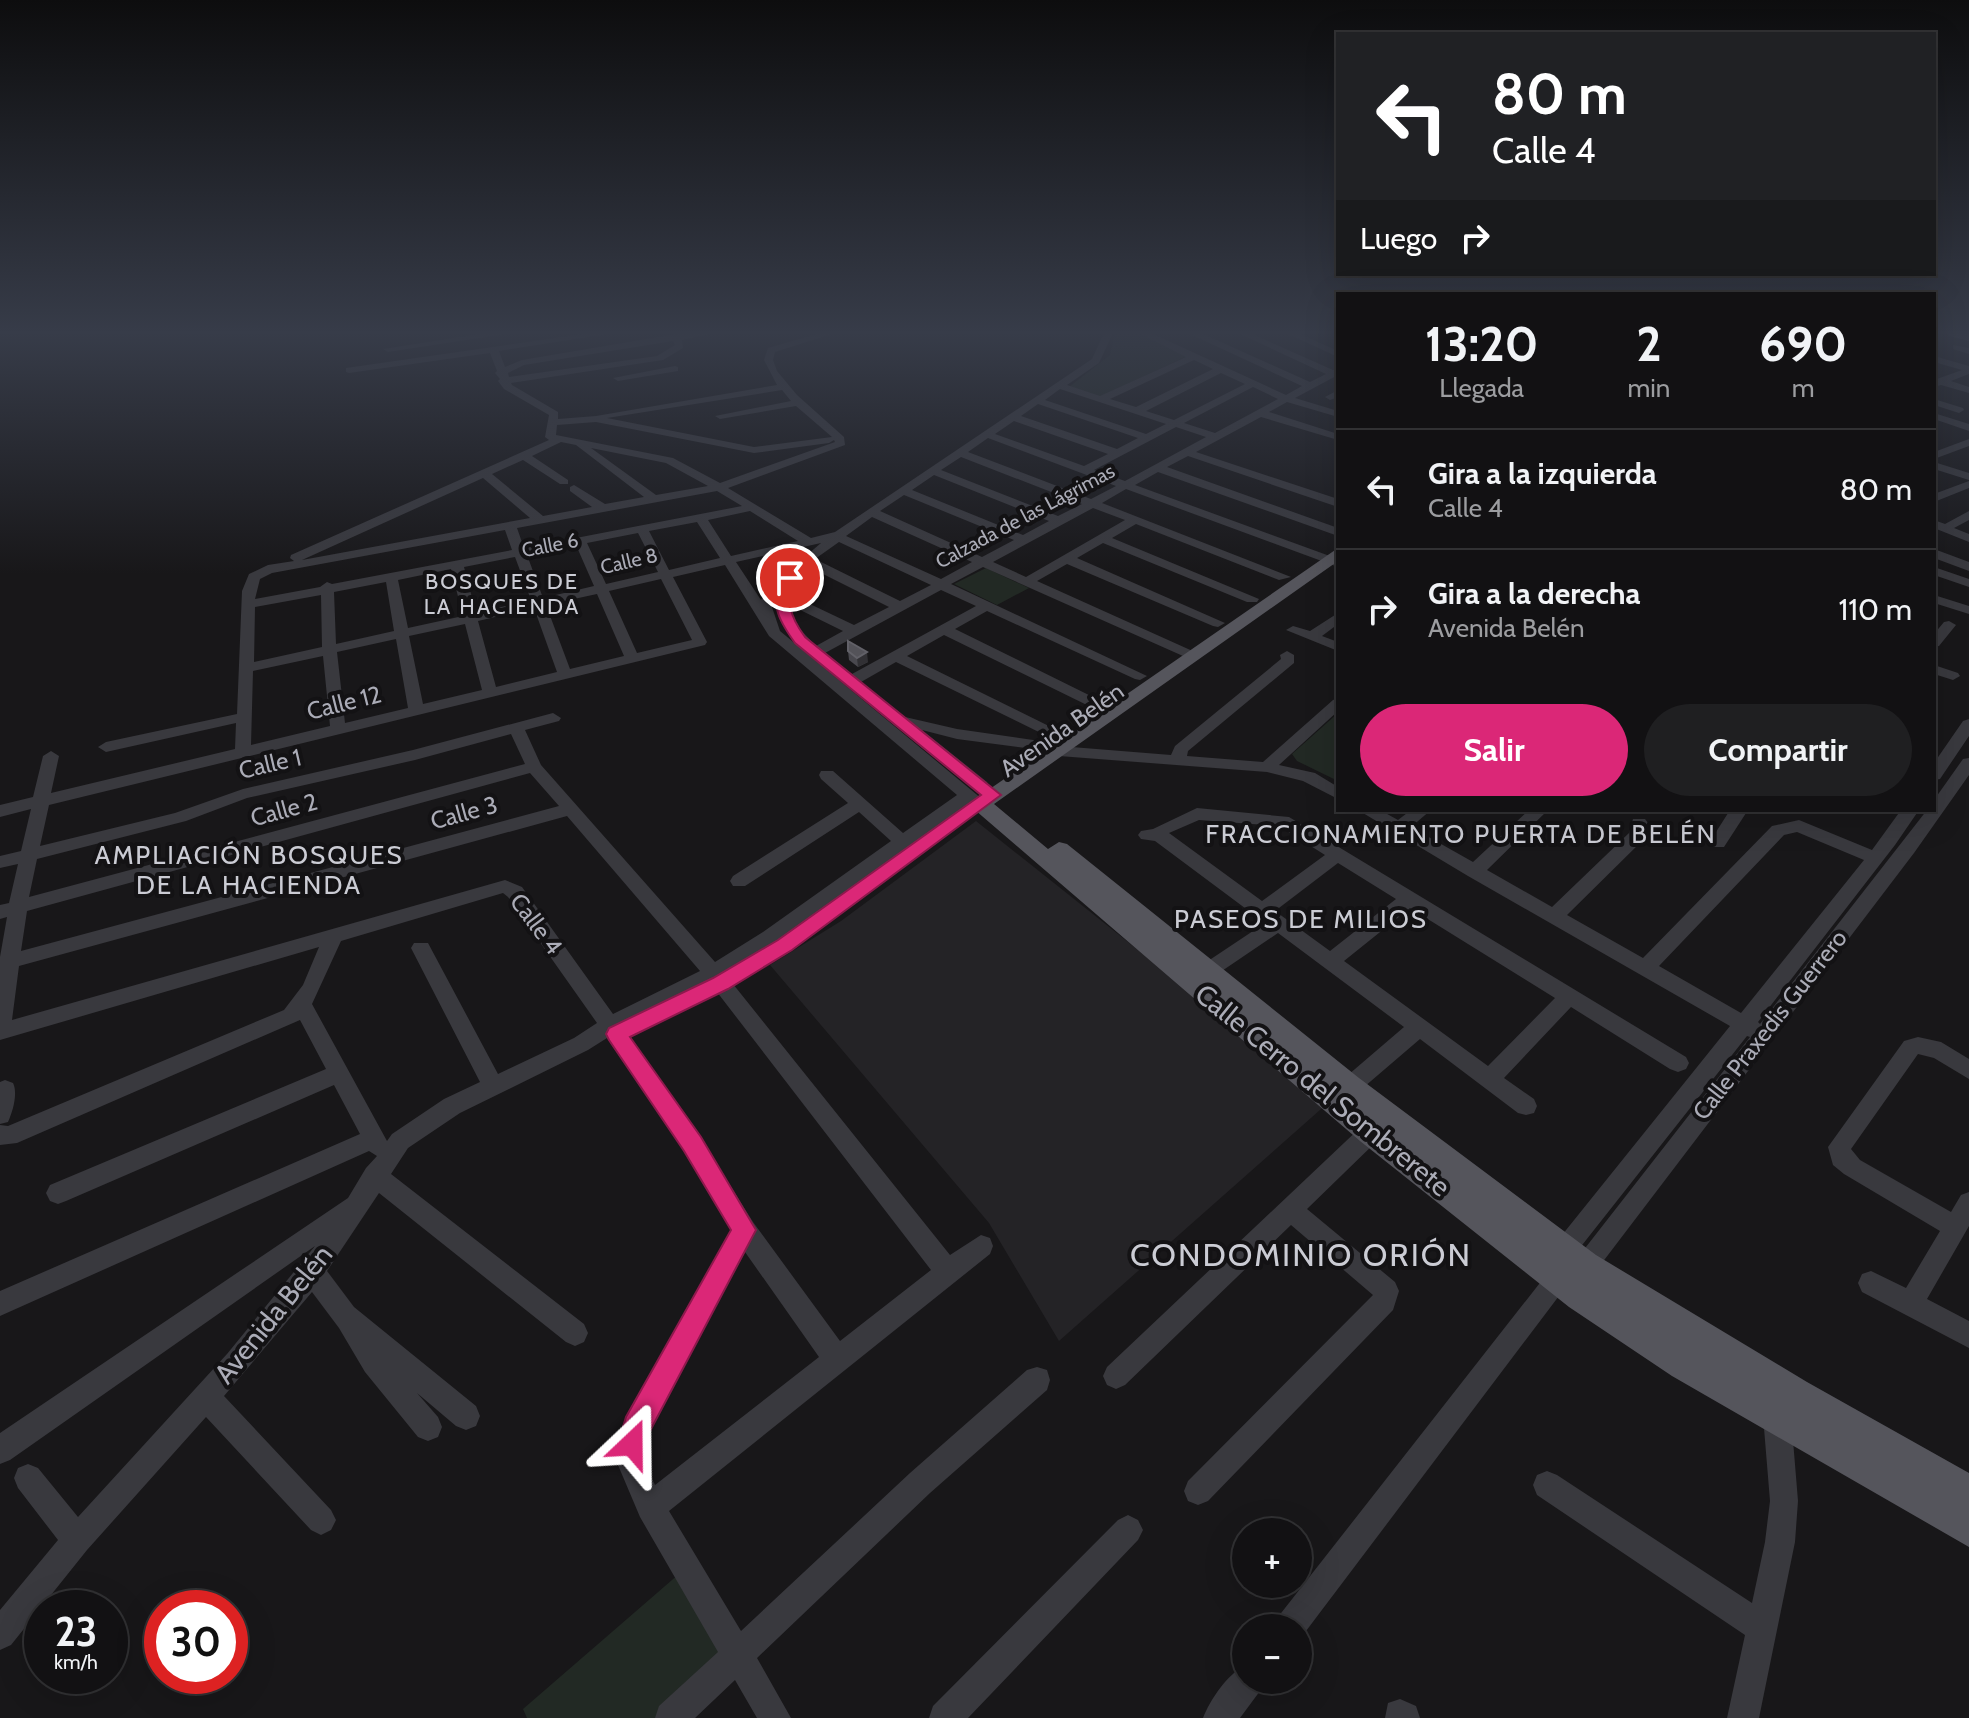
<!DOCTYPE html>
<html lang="es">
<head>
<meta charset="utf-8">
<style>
	:root { --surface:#121113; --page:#1f1f21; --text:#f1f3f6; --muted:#9c9da0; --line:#313133; --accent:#db2777 }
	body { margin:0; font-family:Cabin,sans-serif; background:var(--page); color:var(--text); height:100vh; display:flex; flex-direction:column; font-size:30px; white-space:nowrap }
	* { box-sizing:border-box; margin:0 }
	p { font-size:26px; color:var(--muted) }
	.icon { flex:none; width:44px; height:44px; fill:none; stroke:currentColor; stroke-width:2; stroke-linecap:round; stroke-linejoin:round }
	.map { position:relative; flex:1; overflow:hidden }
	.panel { position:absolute; left:1336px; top:292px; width:600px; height:520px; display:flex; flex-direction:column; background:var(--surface); border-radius:0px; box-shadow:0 8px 32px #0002,0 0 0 2px var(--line) }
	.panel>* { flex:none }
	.top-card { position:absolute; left:1336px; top:32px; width:600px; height:244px; border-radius:0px; box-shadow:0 8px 32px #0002,0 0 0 2px var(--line); background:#202124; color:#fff; overflow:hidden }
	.buttons { position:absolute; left:1232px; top:1518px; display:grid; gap:16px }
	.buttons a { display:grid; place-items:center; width:80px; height:80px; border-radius:50%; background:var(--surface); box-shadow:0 8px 32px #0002,0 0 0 2px var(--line); font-size:40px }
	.speed { position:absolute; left:24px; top:1590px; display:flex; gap:16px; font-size:40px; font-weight:700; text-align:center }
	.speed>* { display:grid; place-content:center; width:104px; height:104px; border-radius:50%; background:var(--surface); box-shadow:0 8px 32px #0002,0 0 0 2px var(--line); line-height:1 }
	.speed small { font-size:20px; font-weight:400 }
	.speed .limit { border:12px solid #d22; background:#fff; color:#111 }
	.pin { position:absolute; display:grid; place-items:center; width:68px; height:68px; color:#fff; margin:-34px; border:4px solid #fff; border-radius:50%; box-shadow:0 2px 8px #0007 }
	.me { position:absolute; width:88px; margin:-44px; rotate:23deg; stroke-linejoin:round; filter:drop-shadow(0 0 6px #0008) }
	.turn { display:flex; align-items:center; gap:28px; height:168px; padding:0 24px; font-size:36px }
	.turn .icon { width:104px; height:104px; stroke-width:2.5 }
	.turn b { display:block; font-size:56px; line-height:68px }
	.then { display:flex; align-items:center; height:76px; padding:0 24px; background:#0003; gap:16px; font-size:30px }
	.eta { display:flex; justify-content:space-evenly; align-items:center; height:136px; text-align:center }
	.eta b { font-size:48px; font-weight:800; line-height:56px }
	.cta { display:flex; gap:16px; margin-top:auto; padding:16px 24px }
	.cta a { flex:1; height:92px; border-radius:48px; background:var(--accent); color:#fff; font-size:32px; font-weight:800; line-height:92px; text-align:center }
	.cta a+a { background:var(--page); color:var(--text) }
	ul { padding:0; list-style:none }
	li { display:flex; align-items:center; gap:24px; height:120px; padding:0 24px; border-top:2px solid var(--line) }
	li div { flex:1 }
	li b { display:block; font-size:30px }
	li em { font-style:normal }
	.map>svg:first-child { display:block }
	.built { fill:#242326 }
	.green { fill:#222924 }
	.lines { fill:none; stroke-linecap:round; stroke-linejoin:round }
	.minor { fill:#39393e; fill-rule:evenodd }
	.major { fill:#55555c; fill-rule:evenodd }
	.wall { fill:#49484e }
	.shaded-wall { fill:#313034 }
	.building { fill:#545359; stroke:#626168; stroke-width:2 }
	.route { fill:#db2777; stroke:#8e194d; stroke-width:2 }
	.labels { text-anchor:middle; stroke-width:8; stroke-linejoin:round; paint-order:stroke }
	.far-street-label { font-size:20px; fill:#abacb7; stroke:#131214 }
	.far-neighbourhood-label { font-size:22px; letter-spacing:2px; fill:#cbccd4; stroke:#131214 }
	.street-label { font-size:24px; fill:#abacb7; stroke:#131214 }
	.neighbourhood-label { font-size:26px; letter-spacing:2px; fill:#cbccd4; stroke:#131214 }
	.near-street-label { font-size:28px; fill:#abacb7; stroke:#131214 }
	.near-neighbourhood-label { font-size:32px; letter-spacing:2px; fill:#cbccd4; stroke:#131214 }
</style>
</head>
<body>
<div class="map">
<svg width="1969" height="1718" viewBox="0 0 1969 1718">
	<rect width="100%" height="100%" fill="#181719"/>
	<path class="built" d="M976,821L1329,1102L1059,1341L989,1223L770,965L841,921Z"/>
	<path class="green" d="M1115,333H1140L1187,356L1100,397L1069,387L1110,355Z
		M986,568L1029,588L997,605L954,584Z
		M1338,713V781L1297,761L1292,754Z
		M687,1567L739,1651L667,1718H527L523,1709Z"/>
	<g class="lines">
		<path class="minor" d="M485,333H512L388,352L383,349Z
			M589,333H614L499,351L505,367L522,360L676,334L713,333L682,340L683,348L663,360L511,383L512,385L558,412V419L596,416L777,385L764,360L768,348L820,333H835L775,352L773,360L777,371L797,395L844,437L845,445L728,488L811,538L835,532L1092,359L1104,333H1113L1099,363L1067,385L1100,396L1186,357L1139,333H1151L1286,395L1302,386L1192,335L1201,333L1310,382L1326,374L1238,333H1250L1333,370L1338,368V375L1295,398L1338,411V417L1287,402L1269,412L1338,434V440L1261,417L1196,452L1338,499V507L1188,456L1167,467L1338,528V536L1158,472L1135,485L1338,559V567L1126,489L1102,503L1291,577L1279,580L1136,524L1112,538L1259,599L1257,602H1247L1103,543L1077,558L1225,623L1218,627L1213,626L1067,564L1037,581L1197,653V659L1192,660L983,567L951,584L1147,676L1140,680L1135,679L987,611L955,629L1103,702L1106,705L1103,708H1093L944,635L907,656L1061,732L1063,735L1061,738L1055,740L896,662L861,682L905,717L957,729L1047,742L1049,745L1047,748L1041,750L957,739L922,730L987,782L989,786L987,790H975L795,643L779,618L776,597L772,607L780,631L988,804L792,950L733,984L950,1255L981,1235L990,1238L993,1246L990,1254L669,1511L741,1631L910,1473L1027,1370L1037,1367L1047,1370L1050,1380L1047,1390L930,1493L757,1658L791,1718H757L735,1680L695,1718H655L659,1706L718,1652L640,1517L618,1465L622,1427L626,1417L731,1230L684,1151L607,1038L588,1050L460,1113L408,1148L391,1174L584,1324L588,1333L584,1342L575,1346L566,1342L379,1193L327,1271L354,1307L476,1406L480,1416L476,1426L466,1430L456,1426L417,1393L438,1417L442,1427L438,1437L428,1441L418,1437L365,1372L339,1328L312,1292L224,1396L331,1510L336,1520L331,1530L321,1535L311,1530L206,1417L87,1550L11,1645L0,1650V1610L58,1540L18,1488L14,1478L18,1468L28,1464L38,1468L78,1517L227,1354L315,1246L10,1460L0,1464V1433L348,1198L366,1168L377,1156L369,1151L0,1316V1291L360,1134L334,1085L66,1201L58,1204L50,1201L46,1193L50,1185L326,1069L300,1020L17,1143L0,1145V1125L8,1126L284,1010L303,985L319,947L0,1040V957L7,917L0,919V905L9,903L18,864L0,868V856L21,851L31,809L0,817V805L33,797L43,756L51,751L59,756L51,793L235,749L236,723L106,752L98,747L106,742L237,714L242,591L249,574L268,565L294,561L290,558L291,555L549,440L545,437L549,415L504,389L498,381L500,379L495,373L497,371L490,353L349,373L346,372V368ZM673,341L675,345L657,356L509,377L508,373L524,365ZM1194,360L1213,369L1136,407L1110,399ZM1221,373L1245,384L1174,420L1146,411ZM1253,387L1278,399L1215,433L1184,423ZM1060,389L1166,424L1146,434L1045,400ZM782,390L791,401L715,416L720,419L796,406L832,437L754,447L607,418ZM1038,404L1138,438L1117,449L1021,416ZM1014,421L1108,454L1084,466L995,434ZM596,422L754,453L829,443L834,440L835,442L720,483L673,458L556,435L557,425ZM1176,427L1206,437L1125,481L1094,470ZM988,438L1116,486L1091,499L968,452ZM561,442L576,445L644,497L605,504L574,485L570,487V491L592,507L543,516L492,474L523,460L560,484H568V480L532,456ZM591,448L666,463L708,486L656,495ZM961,457L1082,504L1058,516L941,470ZM934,475L1049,521L1023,535L912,490ZM483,478L530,518L302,560ZM717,491L742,506L524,548L517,528ZM904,495L1014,540L982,557L880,511ZM1093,508L1125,520L1026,577L993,562ZM750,511L798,541L731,556L708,520ZM872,517L972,562L941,579L846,536ZM697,522L720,558L669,570L649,531ZM505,530L512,550L332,584L327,582L320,587L255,599L260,579L272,573ZM638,533L658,572L606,584L587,543ZM839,542L931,585L900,601L815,559ZM821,543L766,590L761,600L736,562ZM576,545L594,586L543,598L527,555ZM515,557L531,600L476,613L464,567ZM725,565L769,636L957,795L903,833L833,771H821L819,775L821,779L848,803L733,876L730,881L733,886H745L859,812L891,841L763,932L715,962L541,765L525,730L559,721L561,718L553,713L413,750L243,789L175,813L40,846L49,805L705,645L707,642L673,577ZM807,566L889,607L854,625L791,595L796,577ZM451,569L463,616L408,628L398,580ZM661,579L692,640L637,653L609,591ZM386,582L394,631L336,644L334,592ZM941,590L976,606L852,674L825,653ZM597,594L624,656L570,669L546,605ZM321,595L322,647L254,662L255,607ZM790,605L843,631L816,646L796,625ZM534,608L557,672L496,687L478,621ZM465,624L482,690L423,704L409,636ZM396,639L408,708L345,723L337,652ZM323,656L330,726L251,745L253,671ZM511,734L525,764L29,897L37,859L186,821L247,798L415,760ZM530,773L559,806L21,951L27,911ZM567,816L700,971L613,1014L522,887L505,880L12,1020L19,966ZM503,893L508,897L597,1023L574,1038L498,1074L428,943H414L411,948L480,1082L444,1099L392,1134L387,1141L312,1004L341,941ZM717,992L931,1270L840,1341L753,1222L700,1137L623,1028L680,999L683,1004L690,1006ZM745,1252L819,1357L655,1485L646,1465L650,1430Z
			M1286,333H1298L1338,351V357Z
			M1333,333H1338V337Z
			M1953,345L1969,348V354L1953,349Z
			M1934,356L1969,366V374L1951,381L1969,387V393L1941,385L1934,387L1937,379L1962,370L1934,362Z
			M675,366L678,367V371L618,381L613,378Z
			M1338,390V397L1330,400L1325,397Z
			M1934,399L1963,408L1964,410L1959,413L1934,405Z
			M1934,413L1969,424V431L1934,419Z
			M1969,439V446L1934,459V452Z
			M1934,462L1969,473V480L1934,469Z
			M1969,481V488L1934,502V494Z
			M1969,511V520L1954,528L1969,534V542L1934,528V520L1945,524Z
			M1934,549L1969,562V571L1934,558Z
			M1934,567L1969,579V587L1934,575Z
			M1934,595L1969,606V614L1934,603Z
			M1338,613V624L1322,636L1338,642V651L1286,630L1293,626L1310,631Z
			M1949,621L1956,625L1939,646L1934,647V634L1944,622Z
			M1287,651L1294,655V663L1188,751L1187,756L1263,762L1333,700L1338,698V711L1279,765L1315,773L1338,787V799L1303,781L1267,772L1059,756L1051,751L1059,746L1171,755L1175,746L1281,659L1280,655Z
			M1934,665L1958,673L1960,676L1953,680L1934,674Z
			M1969,719V736L1940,779L1934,780V763L1963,721Z
			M1969,758V775L1914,853L1589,1280L1580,1284L1571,1280L1300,1639L1298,1628H1273L1278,1617L1550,1270L1554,1268L1547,1258L1550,1250L1730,1026L1468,876L1358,810H1380L1398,820L1411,810H1431L1411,827L1473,862L1529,810H1548L1487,870L1552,907L1629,833L1633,819H1645L1648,823L1644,839L1567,915L1643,958L1772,826L1799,820L1872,850L1901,810H1919L1895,845L1758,1022L1760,1024L1927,810H1934V800L1963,759ZM1797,832L1864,860L1741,1013L1659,966L1784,835ZM1747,1036L1750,1037L1568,1270L1564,1268Z
			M1197,808L1289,817L1686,1057L1689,1063L1686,1069L1678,1072L1670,1069L1571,1007L1504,1078L1534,1099L1537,1106L1534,1113L1526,1115L1518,1113L1420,1039L1357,1093L1349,1096L1341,1093L1338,1087L1341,1081L1404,1027L1278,933L1213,977H1199L1196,972L1199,967L1265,923L1155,841L1141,839L1138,835L1141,831L1153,829ZM1199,820L1279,826L1325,855L1262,901L1169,833ZM1338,863L1396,899L1330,951L1275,911ZM1410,908L1555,998L1488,1066L1344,961Z
			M1730,810H1748L1724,847H1712L1709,843Z
			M1918,1037L1941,1042L1969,1059V1079L1934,1058L1918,1054L1851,1149L1860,1160L1951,1212L1961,1195L1969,1192V1226L1927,1299L1969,1321V1348L1862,1292L1858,1283L1862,1274L1871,1271L1906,1288L1940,1231L1844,1174L1833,1165L1828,1147L1904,1041Z
			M5,1080L13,1083C18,1093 13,1111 8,1122L0,1124V1082Z
			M1371,1122L1379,1125L1382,1132L1379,1139L1307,1209L1395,1282L1399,1291L1393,1310L1208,1501L1198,1505L1188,1501L1184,1491L1188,1481L1373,1295L1291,1225L1125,1385L1116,1389L1107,1385L1103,1376L1107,1367L1363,1125Z
			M1777,1402L1787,1406L1791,1416L1798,1501L1795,1542L1759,1718H1727L1745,1635L1537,1495L1533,1485L1537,1475L1547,1471L1557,1475L1752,1603L1765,1542L1770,1501L1763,1416L1767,1406Z
			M1128,1515L1138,1520L1143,1530L1138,1540L968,1718H929L933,1706L1118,1520Z
			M1246,1665V1680H1265L1260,1691L1240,1718H1203C1210,1700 1228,1673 1246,1665Z
			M1400,1699L1416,1706L1420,1718H1385L1388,1703Z"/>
		<path class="major" d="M1948,333H1969V341L1950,336Z
			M1338,548V561L994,804L1048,849L1059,842L1067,844L1359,1078L1596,1255L1807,1382L1969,1473V1547L1672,1376L1569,1307L1360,1141L968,804Z"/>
	</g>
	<path class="wall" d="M848,651L868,662L858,667L849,660Z"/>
	<path class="shaded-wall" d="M867,652L868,662L858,667L857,658Z"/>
	<path class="building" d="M848,641L867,652L857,658L848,651Z"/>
	<linearGradient id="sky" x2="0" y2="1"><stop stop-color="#0d0d0e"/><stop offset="0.58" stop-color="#373c49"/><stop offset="1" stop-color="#373c49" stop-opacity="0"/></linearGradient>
	<rect width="1969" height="574" fill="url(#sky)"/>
	<path class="route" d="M785,575L797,578C786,603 789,615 805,637L1001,795L792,950L728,989L630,1037L701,1137L756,1230L650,1431L642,1454L632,1458L622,1454L618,1444L626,1417L731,1230L684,1151L609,1040L606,1034L609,1028L713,978L778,940L981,795L795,643C777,618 769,603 785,575Z"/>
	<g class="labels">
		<g class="far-street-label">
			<text transform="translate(1025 516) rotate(-28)" y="7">Calzada de las Lágrimas</text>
			<text transform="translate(550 545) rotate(-11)" y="7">Calle 6</text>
			<text transform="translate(629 561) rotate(-13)" y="7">Calle 8</text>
		</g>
		<g class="far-neighbourhood-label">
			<text x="502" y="589">BOSQUES DE<tspan x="502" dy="25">LA HACIENDA</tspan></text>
		</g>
		<g class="street-label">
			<text transform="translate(344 703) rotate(-14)" y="8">Calle 12</text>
			<text transform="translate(1062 730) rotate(-35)" y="8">Avenida Belén</text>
			<text transform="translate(270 764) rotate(-13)" y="8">Calle 1</text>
			<text transform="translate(284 810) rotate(-15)" y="8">Calle 2</text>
			<text transform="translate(464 813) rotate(-15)" y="8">Calle 3</text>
			<text transform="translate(536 924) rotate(53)" y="8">Calle 4</text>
			<text transform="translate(1770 1025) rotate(-52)" y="8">Calle Praxedis Guerrero</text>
		</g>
		<g class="neighbourhood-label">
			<text x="1461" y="843">FRACCIONAMIENTO PUERTA DE BELÉN</text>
			<text x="249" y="864">AMPLIACIÓN BOSQUES<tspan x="249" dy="30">DE LA HACIENDA</tspan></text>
			<text x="1301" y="928">PASEOS DE MILIOS</text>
		</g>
		<g class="near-street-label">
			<text transform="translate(1323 1090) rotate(39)" y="10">Calle Cerro del Sombrerete</text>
			<text transform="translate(273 1314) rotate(-51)" y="10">Avenida Belén</text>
		</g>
		<g class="near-neighbourhood-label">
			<text x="1301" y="1266">CONDOMINIO ORIÓN</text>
		</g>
	</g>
</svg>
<div class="buttons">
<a>+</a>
<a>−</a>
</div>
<div class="speed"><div>23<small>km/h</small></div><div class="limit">30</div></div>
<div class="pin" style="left:790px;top:578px;background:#d93025"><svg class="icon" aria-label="arrive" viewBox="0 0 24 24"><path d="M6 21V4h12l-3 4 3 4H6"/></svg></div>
<svg class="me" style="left:632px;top:1444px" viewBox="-20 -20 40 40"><path d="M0-17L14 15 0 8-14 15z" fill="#db2777" stroke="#fff" stroke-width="4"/></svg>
<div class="top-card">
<div class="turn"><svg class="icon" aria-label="left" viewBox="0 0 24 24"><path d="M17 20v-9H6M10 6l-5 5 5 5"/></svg><div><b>80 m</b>Calle 4</div></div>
<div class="then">Luego<svg class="icon" aria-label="right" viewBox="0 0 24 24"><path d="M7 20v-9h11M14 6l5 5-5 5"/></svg></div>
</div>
<section class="panel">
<div class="eta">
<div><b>13:20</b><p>Llegada</p></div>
<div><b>2</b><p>min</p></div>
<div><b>690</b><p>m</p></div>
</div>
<ul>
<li><svg class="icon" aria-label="left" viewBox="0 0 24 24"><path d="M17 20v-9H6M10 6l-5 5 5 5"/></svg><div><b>Gira a la izquierda</b><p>Calle 4</p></div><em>80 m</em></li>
<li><svg class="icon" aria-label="right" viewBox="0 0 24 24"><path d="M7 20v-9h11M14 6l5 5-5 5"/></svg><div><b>Gira a la derecha</b><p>Avenida Belén</p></div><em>110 m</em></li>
</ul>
<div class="cta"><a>Salir</a><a>Compartir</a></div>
</section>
</div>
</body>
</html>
